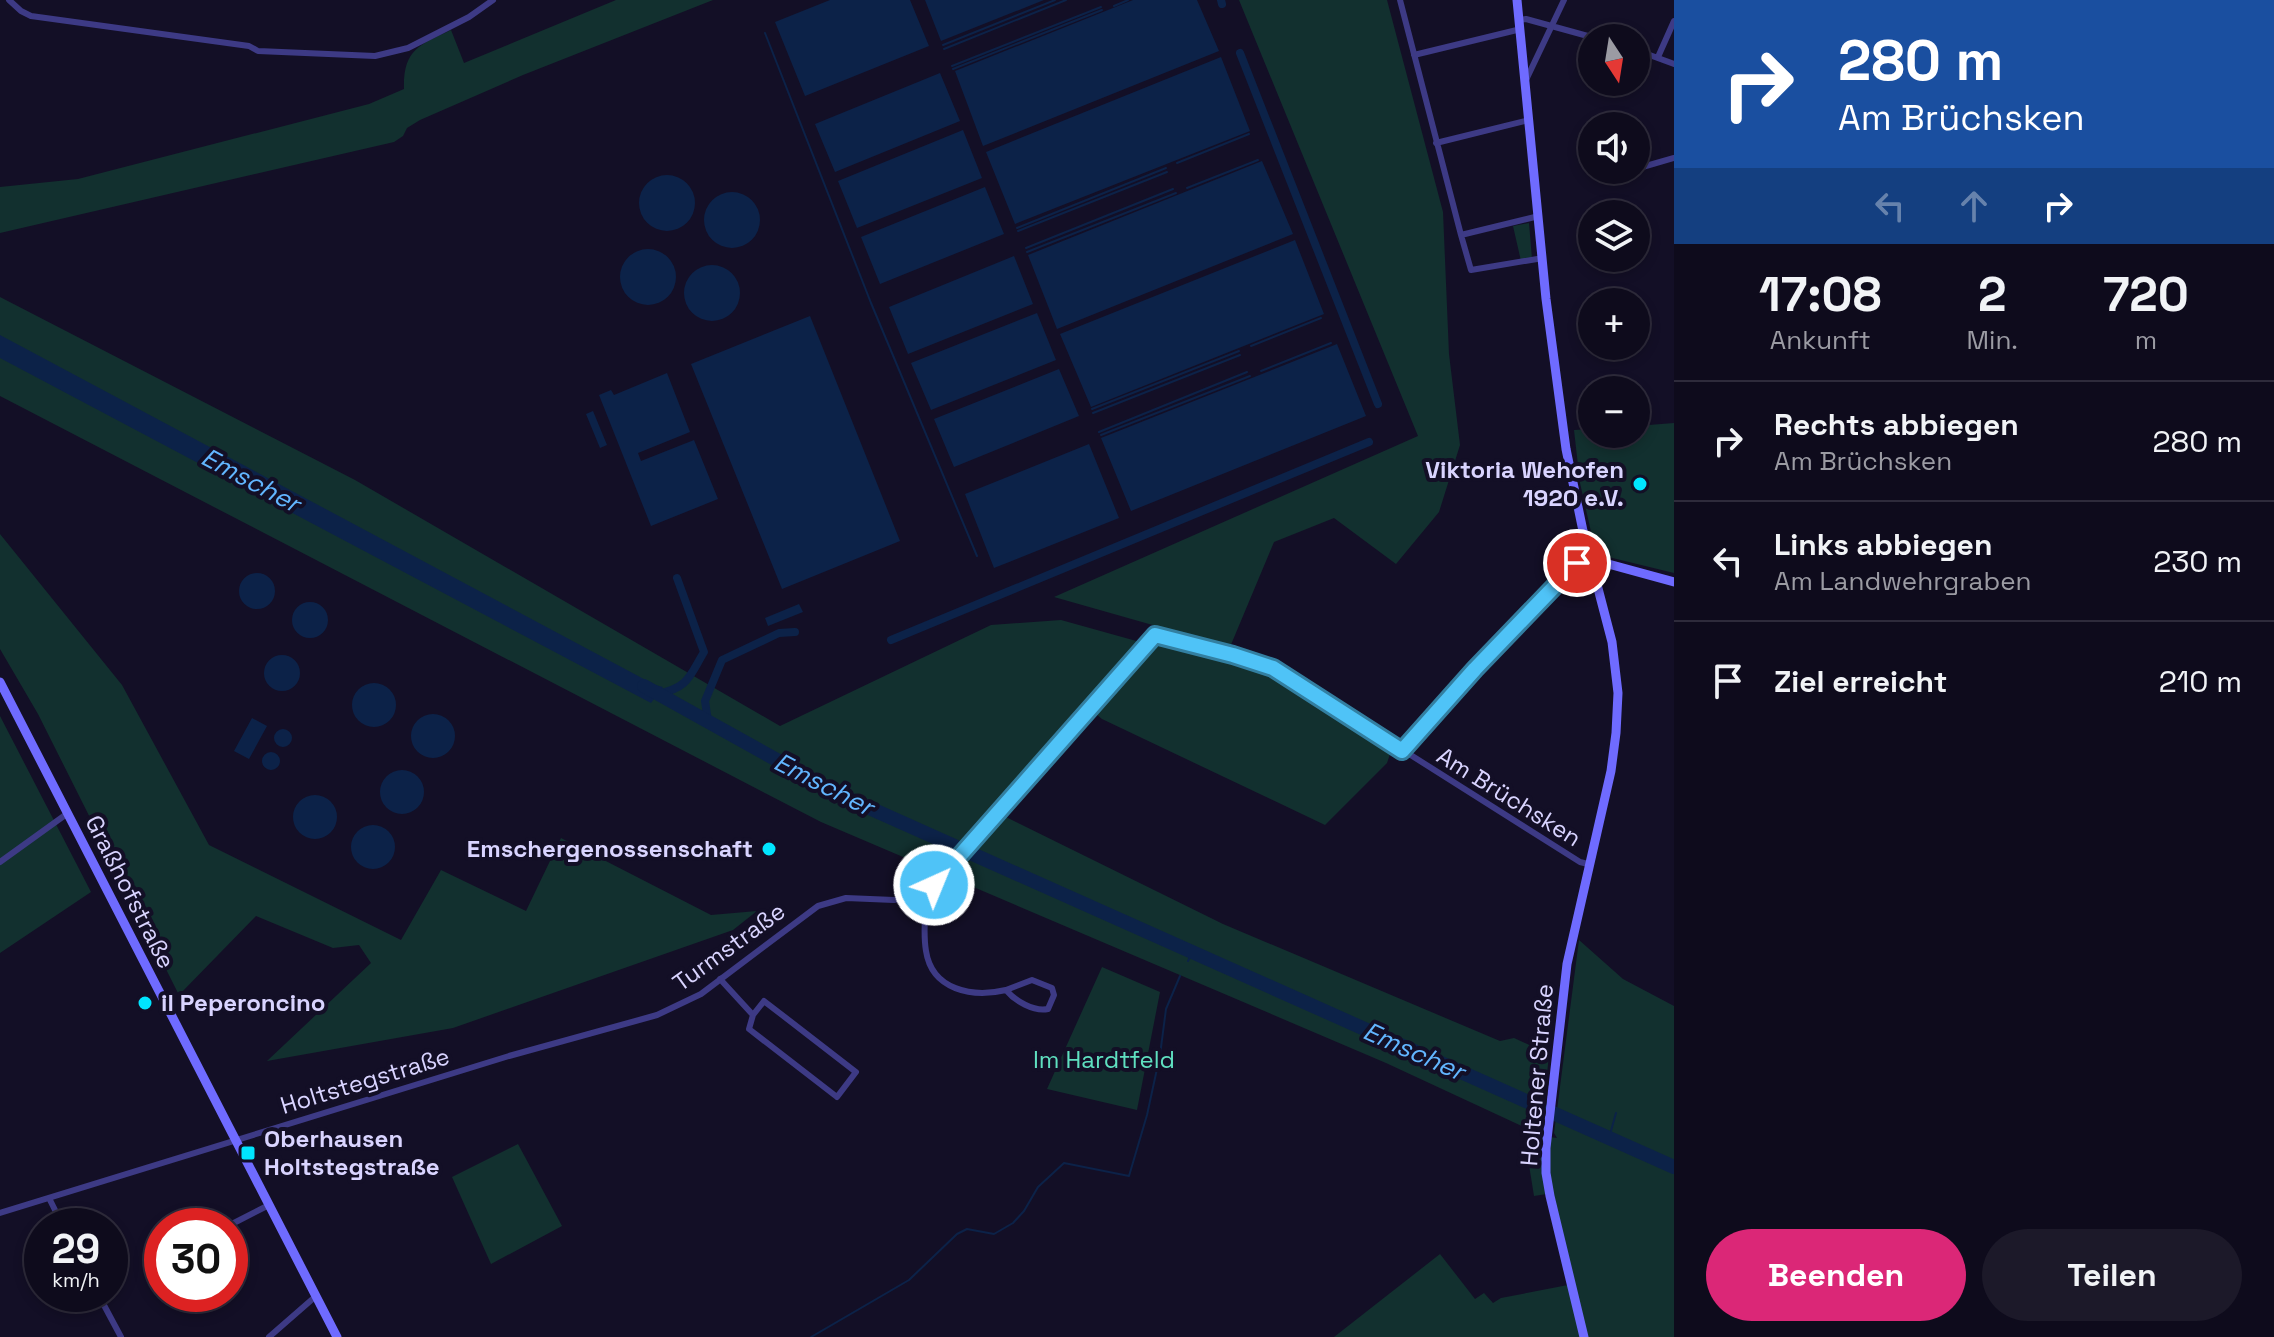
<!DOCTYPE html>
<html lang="de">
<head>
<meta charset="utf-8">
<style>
	:root { --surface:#0e0b1c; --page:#1c1929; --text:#f1f3f6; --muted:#9b9ba3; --line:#2e2b3b; --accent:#db2777 }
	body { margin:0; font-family:"Space Grotesk",sans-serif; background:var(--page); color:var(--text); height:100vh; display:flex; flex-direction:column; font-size:30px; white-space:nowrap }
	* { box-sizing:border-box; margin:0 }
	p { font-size:26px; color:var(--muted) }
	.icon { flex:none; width:44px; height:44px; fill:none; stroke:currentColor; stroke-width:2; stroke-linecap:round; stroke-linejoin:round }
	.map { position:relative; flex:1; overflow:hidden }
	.details { display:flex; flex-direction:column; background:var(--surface); width:600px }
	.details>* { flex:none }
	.guide { background:#1a4fa0; color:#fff; overflow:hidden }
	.needle { width:52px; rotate:168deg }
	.controls { position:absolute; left:1578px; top:24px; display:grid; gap:16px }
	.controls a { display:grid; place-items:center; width:72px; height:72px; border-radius:50%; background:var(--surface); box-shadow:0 4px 12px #0003,0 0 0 2px var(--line); font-size:40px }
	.speed { position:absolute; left:24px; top:1208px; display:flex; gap:16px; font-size:40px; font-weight:700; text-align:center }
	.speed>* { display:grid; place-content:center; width:104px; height:104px; border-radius:50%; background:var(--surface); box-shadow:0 4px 12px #0003,0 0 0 2px var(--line); line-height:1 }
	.speed small { font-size:20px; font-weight:400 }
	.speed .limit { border:12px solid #d22; background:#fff; color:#111 }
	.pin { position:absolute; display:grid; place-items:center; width:68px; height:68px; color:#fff; margin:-34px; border:4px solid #fff; border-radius:50%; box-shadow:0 2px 8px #0007 }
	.me { position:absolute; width:88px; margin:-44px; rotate:44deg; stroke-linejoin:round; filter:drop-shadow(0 0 6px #0008) }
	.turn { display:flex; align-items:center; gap:28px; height:168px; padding:0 32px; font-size:36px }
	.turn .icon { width:104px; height:104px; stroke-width:2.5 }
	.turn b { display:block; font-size:56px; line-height:68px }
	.lanes { display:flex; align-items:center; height:76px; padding:0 32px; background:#0003; justify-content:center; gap:40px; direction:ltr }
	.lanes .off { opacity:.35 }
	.eta { display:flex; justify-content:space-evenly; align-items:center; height:136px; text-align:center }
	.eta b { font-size:48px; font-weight:700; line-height:56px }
	.button { display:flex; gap:16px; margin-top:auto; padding:16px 32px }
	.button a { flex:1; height:92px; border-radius:48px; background:var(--accent); color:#fff; font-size:32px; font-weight:700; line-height:92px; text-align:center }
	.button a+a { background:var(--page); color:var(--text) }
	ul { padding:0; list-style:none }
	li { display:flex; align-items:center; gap:24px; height:120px; padding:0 32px; border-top:2px solid var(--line) }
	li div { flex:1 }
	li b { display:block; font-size:30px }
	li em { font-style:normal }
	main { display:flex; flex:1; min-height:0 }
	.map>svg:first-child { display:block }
	.green { fill:#12302f }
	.water { fill:#0c2248 }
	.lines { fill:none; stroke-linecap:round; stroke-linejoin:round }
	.stream { stroke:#0c2248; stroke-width:2 }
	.canal { stroke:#0c2248; stroke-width:8 }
	.river { stroke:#0c2248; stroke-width:14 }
	.street { stroke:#3d3a85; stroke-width:6 }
	.secondary { stroke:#6f6bff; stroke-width:9 }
	.route-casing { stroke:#337fa1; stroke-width:20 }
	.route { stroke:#4fc3f7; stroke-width:14 }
	.poi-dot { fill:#00e5ff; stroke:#130f26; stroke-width:3 }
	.labels { text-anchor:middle; stroke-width:8; stroke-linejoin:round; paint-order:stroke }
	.poi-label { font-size:24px; font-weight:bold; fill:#d9d4ff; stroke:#130f26; text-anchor:end }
	.street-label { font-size:24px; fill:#d9d4ff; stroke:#130f26 }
	.park-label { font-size:24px; fill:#5fe0c0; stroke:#130f26 }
	.water-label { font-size:26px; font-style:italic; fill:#62b6ff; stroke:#130f26 }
</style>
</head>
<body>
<main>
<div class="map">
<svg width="1674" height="1337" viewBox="0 0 1674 1337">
	<rect width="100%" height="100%" fill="#130f26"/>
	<path class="green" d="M616,0H713L523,75L420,120L407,128L403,136L394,142L0,233V187L78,179L369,104L404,89C403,50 419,45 451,30L464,63Z
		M1239,0H1387L1443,212L1449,354L1460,445L1439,512L1396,564L1334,518L1274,542L1230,647L1054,597L1418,436Z
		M1529,223L1532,259L1521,261L1513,226Z
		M0,297L355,480L780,726L991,625L1061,620L1140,642L978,825L991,831L1004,816L1223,924L1500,1041L1514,1038L1549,1054L1541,1136L1557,1138L1554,1133L1579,940L1623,979L1674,1006V1337H1334L1440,1254L1475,1299L1484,1293L1493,1303L1501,1298L1573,1284L1553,1193L1534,1196L1529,1165L1532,1134H1539L1386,1063L821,822L0,396Z
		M1583,310L1592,313V346H1616L1588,351Z
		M1674,423V573L1596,554L1580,483L1574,430L1592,429V434H1636V426Z
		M0,534L122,685L209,845L401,940L441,870L526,911L561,838L711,915L757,911L733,930L453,1028L267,1061L371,963L359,945L333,948L256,916L179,995L38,714L0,649Z
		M1160,643L1249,666L1271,676L1390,754L1387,763L1325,825L1102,719L1096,714Z
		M0,716L91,892L0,953Z
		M1102,967L1160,992L1137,1110L1047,1089Z
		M518,1144L562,1226L491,1264L452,1177Z"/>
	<path class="water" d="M830,0H910L929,46L805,96L775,22Z
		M925,0H1044L941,41Z
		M1133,0H1197L1219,51L983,146L955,71Z
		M1221,57L1250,131L1015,224L986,152Z
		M940,73L960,121L835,172L815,124Z
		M963,130L982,178L857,228L838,181Z
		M1262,161L1293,234L1057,329L1028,255Z
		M639 203a28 28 0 1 1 56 0a28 28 0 1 1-56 0Z
		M985,187L1004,234L880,284L861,237Z
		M704 220a28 28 0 1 1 56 0a28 28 0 1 1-56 0Z
		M1295,240L1324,314L1091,407L1060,334Z
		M620 277a28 28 0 1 1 56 0a28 28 0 1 1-56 0Z
		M1014,256L1033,304L908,354L889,307Z
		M684 293a28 28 0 1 1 56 0a28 28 0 1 1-56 0Z
		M1037,313L1056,360L931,410L911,363Z
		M810,316L900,541L782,589L691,364Z
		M0,335L655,685L663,687L651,703L0,358Z
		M1337,344L1366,416L1131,511L1101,438Z
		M1059,369L1079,416L954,467L934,419Z
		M667,373L690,432L638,453L641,461L694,440L718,499L651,526L599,395L611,390L614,395Z
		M593,411L607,445L600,448L586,414Z
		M1089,444L1119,518L994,568L965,494Z
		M239 591a18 18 0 1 1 36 0a18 18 0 1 1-36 0Z
		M292 620a18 18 0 1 1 36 0a18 18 0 1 1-36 0Z
		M799,604L803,612L768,626L765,618Z
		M264 673a18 18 0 1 1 36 0a18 18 0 1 1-36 0Z
		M352 705a22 22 0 1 1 44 0a22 22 0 1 1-44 0Z
		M411 736a22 22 0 1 1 44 0a22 22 0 1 1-44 0Z
		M252,718L267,726L249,759L234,751Z
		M274 738a9 9 0 1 1 18 0a9 9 0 1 1-18 0Z
		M262 761a9 9 0 1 1 18 0a9 9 0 1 1-18 0Z
		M380 792a22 22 0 1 1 44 0a22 22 0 1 1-44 0Z
		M293 817a22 22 0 1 1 44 0a22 22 0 1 1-44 0Z
		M351 847a22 22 0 1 1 44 0a22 22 0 1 1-44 0Z"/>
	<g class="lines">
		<path class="stream" d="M1114,6L1128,0
			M765,33L871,303L977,556
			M943,45L1055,0
			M944,49L1066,0
			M952,66L1101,7
			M953,69L1102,10
			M1177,163L1249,134
			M1187,188L1258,160
			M1017,228L1166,168
			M1018,231L1167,172
			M1026,248L1173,189
			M1027,252L1176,193
			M1251,346L1321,318
			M1261,371L1331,343
			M1092,409L1239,351
			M1093,413L1240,355
			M1099,432L1247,372
			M1101,435L1250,376
			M1188,961L1192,953
			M1609,1138L1616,1113
			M811,1337L909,1280L957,1234L967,1229L994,1234L1013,1223L1024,1211L1038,1187L1064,1163L1129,1176L1147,1115L1160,1055L1166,1009L1180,976"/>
		<path class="canal" d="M1221,0L1222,4
			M1240,53L1378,404
			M891,640L1369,442
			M658,694C689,687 689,677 704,652L677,578
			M708,721L705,701L722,660L779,633L795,632"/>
		<path class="river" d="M644,686L838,794L1674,1167"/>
		<path class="street" d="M9,0L21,11L31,16L249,46L258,51L375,56L408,48L469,17L493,0
			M1400,0L1461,235L1539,216
			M1520,20L1526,19L1595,38
			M1636,50L1674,64
			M1414,55L1521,29
			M1658,57L1674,21
			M1526,80L1564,0
			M1436,143L1529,120
			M1639,168L1674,158
			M1461,235L1471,270L1543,258
			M1402,751L1475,669L1577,563L1590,559
			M0,862L68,813
			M923,893L926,900C925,917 923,934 926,951C932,990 972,998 1006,990C1015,1001 1034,1012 1048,1009L1054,995L1052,988L1032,980L1006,990
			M720,979L753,1015
			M764,1001L856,1072L837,1097L749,1029L753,1015Z
			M49,1198L63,1226
			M0,1213L509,1056L657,1015L701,994L818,906L846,898L894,900L915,896L934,885L956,863L1155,635L1258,662L1273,668L1580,862L1588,864
			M228,1226L269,1205
			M98,1294L121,1337
			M269,1337L316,1296"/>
		<path class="secondary" d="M1517,0L1546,299L1566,449L1583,531L1612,642L1618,693L1616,733L1611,771L1567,964L1546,1148V1173L1550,1196L1584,1337
			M1590,559L1674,582
			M0,682L337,1337"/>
	</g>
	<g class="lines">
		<defs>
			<path id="route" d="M934,885L1155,635L1233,655L1273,668L1402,751L1475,669L1577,563"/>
		</defs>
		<use href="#route" class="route-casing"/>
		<use href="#route" class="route"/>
	</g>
	<g class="poi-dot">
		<circle cx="1640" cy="484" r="8"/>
		<circle cx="769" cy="849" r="8"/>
		<circle cx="145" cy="1003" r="8"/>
		<rect x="240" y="1145" width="16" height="16" rx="4"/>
	</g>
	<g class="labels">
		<g class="poi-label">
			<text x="1624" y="478">Viktoria Wehofen<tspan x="1624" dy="28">1920 e.V.</tspan></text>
			<text x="753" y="857">Emschergenossenschaft</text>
			<text x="161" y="1011" text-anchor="start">il Peperoncino</text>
			<text x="264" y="1147" text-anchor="start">Oberhausen<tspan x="264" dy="28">Holtstegstraße</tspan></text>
		</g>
		<g class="street-label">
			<text transform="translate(1509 797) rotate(32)" y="8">Am Brüchsken</text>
			<text transform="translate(130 892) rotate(63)" y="8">Graßhofstraße</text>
			<text transform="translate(729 947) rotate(-36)" y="8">Turmstraße</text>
			<text transform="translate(1537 1075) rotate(-85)" y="8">Holtener Straße</text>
			<text transform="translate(365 1081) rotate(-17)" y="8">Holtstegstraße</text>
		</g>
		<g class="park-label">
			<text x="1104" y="1068">Im Hardtfeld</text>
		</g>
		<g class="water-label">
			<text transform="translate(251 480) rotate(28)" y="9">Emscher</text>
			<text transform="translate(824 784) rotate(27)" y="9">Emscher</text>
			<text transform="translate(1414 1051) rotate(24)" y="9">Emscher</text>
		</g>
	</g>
</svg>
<div class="controls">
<a><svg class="needle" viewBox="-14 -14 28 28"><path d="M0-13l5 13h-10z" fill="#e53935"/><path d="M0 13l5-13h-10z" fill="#9b9ba3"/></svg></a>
<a><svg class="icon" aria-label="sound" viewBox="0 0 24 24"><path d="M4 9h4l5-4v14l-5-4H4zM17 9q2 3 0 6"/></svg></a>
<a><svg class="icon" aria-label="layers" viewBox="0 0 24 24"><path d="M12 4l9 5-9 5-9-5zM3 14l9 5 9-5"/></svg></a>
<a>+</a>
<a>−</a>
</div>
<div class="speed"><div>29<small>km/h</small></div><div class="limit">30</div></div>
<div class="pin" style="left:1577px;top:563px;background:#d93025"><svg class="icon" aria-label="arrive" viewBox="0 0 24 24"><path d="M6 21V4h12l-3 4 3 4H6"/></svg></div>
<svg class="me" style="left:934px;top:885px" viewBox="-20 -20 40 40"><circle r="17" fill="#4fc3f7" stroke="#fff" stroke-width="3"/><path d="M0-11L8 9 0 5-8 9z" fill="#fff"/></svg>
</div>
<section class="details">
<div class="guide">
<div class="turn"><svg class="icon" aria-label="right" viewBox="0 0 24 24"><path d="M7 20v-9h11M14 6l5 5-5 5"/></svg><div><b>280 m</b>Am Brüchsken</div></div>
<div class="lanes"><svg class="icon off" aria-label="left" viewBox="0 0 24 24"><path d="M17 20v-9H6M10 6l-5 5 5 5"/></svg><svg class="icon off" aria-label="ahead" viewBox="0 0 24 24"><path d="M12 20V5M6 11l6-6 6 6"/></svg><svg class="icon" aria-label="right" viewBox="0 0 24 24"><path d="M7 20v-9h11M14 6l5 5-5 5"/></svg></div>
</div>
<div class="eta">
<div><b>17:08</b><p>Ankunft</p></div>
<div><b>2</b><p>Min.</p></div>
<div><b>720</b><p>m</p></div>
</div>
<ul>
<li><svg class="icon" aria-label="right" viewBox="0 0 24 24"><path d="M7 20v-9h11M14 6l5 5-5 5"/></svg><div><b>Rechts abbiegen</b><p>Am Brüchsken</p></div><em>280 m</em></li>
<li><svg class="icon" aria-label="left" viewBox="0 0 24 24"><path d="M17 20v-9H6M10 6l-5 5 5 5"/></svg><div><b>Links abbiegen</b><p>Am Landwehrgraben</p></div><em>230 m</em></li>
<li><svg class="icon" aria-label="arrive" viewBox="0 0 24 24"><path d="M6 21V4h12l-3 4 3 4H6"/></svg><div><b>Ziel erreicht</b></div><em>210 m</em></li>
</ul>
<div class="button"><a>Beenden</a><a>Teilen</a></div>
</section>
</main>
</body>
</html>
